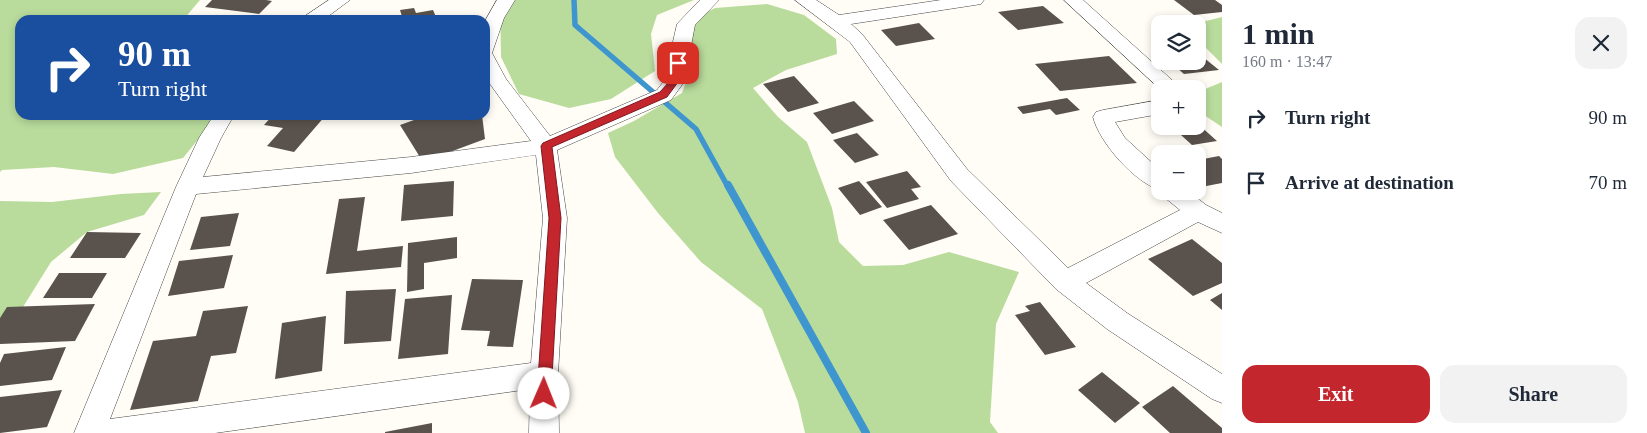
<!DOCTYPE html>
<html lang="en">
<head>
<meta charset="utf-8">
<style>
	:root { --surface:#fff; --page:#f2f2f3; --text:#1f2937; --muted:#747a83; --accent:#c4262e }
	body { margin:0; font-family:"Times New Roman",serif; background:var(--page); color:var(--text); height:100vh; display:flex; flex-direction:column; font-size:19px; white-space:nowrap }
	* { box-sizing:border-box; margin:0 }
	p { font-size:16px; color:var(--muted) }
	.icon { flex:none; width:28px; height:28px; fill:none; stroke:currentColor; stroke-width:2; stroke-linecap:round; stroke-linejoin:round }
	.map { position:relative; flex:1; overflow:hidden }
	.sheet { display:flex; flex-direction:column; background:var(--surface); width:425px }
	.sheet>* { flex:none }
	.banner { position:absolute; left:15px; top:15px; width:475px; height:105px; border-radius:15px; box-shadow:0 2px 8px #0003; background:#1a4fa0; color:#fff; overflow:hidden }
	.controls { position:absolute; left:1151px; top:15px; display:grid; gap:10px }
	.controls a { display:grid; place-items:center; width:55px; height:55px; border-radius:10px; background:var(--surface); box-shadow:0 2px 8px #0003; font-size:25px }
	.pin { position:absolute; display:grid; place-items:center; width:42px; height:42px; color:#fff; margin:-21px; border-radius:10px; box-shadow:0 2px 8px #0006 }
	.me { position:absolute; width:55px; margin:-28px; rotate:1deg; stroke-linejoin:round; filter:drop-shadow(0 0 4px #0008) }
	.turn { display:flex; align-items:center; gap:18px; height:105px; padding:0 20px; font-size:22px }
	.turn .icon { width:65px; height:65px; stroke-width:2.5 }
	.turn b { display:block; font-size:35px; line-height:42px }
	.round { display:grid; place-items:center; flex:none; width:52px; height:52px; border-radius:15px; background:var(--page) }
	.overview { display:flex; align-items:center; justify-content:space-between; height:85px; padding:0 20px }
	h1 { font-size:30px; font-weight:700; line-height:38px }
	.action { display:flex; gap:10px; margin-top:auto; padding:10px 20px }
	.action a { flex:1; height:58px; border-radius:15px; background:var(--accent); color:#fff; font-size:20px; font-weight:700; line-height:58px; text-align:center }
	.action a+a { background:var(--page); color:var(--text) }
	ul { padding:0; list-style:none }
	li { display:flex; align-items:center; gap:15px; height:65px; padding:0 20px }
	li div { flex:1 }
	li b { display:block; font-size:19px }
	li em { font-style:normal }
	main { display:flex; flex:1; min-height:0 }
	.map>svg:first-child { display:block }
	.forest { fill:#b9dc9c }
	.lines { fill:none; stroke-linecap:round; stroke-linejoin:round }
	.stream-far1 { stroke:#3f96cf; stroke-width:5.5 }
	.stream { stroke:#3f96cf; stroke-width:8 }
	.building { fill:#5a524d }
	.minor-casing { stroke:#444; stroke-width:1 }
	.minor { fill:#fff; fill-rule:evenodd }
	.route { fill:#c4262e; stroke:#7f191e }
</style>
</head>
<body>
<main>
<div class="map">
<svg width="1222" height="433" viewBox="0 0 1222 433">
	<rect width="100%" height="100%" fill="#fffdf5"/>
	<path class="forest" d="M0,0H200L183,20H20V115H214V120L183,158L113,174L54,167L2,170L0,172Z
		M500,0H694L657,15L651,34L655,71L611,99L569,108L519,94L501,57Z
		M767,4L804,15L836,39L837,54L786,70L753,88L778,117L807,142L832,208L839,242L863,266L903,265L949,252L1019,272L996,324L990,422L998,433H805L798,402L762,309L701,262L658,213L615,157L608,133L634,121L682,93L691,69V20L715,8Z
		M1222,17V64L1198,40V23Z
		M1222,82V127L1198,111V92Z
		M161,192L144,215L87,232L51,262L0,344V201L52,202L121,194Z"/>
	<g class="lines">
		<path class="stream-far1" d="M574,0L575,25L696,129L728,187"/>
		<path class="stream" d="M728,185L866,433"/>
	</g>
	<path class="building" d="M212,0H266L272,1L259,14L205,7Z
		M1174,0H1215L1222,5V12L1194,15Z
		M1043,6L1064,23L1018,30L998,12Z
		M414,8L416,13L433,10L436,17L423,20H403L400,10Z
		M200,15L224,19V20H195Z
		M919,23L935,39L896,46L881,30Z
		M1198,53L1219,70L1184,74L1169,61H1198Z
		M1109,56L1137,83L1060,91L1035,64Z
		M794,76L819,103L788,112L763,84Z
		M1067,98L1080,110L1056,115L1050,109L1023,114L1017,107Z
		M854,101L874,121L832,134L813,113Z
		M273,115H326L294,152L267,146L283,128L264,125Z
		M428,115H482L485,139L423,162L400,125Z
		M1198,124L1217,141L1192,145L1171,126H1198Z
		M857,133L879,155L855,163L833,140Z
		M1219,156L1222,159V183L1201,187L1198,184V160Z
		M907,171L921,187L911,189L919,199L887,208L866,182Z
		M454,181L453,216L401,221L404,185Z
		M859,181L882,207L860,215L838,188Z
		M365,197L357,251L403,246L401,267L326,274L339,199Z
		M931,205L958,234L909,250L883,220Z
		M239,213L230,246L190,250L201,217Z
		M87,232L141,233L125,258H70Z
		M457,237V258L424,263V289L407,292L408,243Z
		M1192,239L1222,263V283L1193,296L1148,259Z
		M233,255L224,288L168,296L179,261Z
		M59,273H107L92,298H43Z
		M472,279L523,280L513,347L487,346L490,331L461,330Z
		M396,289L391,341L344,344L346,291Z
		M1222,293V310L1210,300Z
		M452,295L448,354L398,359L405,299Z
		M1040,302L1076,347L1045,355L1015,315L1030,311L1025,306Z
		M95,304L75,341L0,344V318L7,307Z
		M248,306L236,353L211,356L198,401L130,410L153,341L196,336L203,311Z
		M326,316L322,371L275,379L282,323Z
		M66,347L52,380L0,386V363L4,354Z
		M1102,372L1140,403L1115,423L1078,390Z
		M1173,386L1222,428V433H1170L1142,407Z
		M62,390L47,427L0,433V397Z
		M432,423V433H385V432Z"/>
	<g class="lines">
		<defs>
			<path id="minor" d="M329,0H350L323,20H302L305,16Z
				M497,0H515L504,18L492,53L506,79L550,136L657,90L664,81L677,24L700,0H719L695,25L684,82L671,100L557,150L567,218L558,374L559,433H529L530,389L215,433H74L176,187L199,138L214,115H234L221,138L203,177L411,157L531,141L485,77V21ZM536,155L543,218L531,363L110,419L196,194L411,173Z
				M795,0H816L839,15L941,0H984L981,4L975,5L851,24L862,34L967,169L1068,268L1180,210L1164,197L1161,191H1188L1206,205L1222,213V233L1198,222L1086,283L1127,313L1222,374V403L1212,399L1107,329L1056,289L951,181L850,42Z
				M1064,0H1083L1182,89H1160Z
				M1160,100V114L1115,122L1125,138L1160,170V190C1135,183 1099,142 1093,117L1096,112L1103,110Z"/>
		</defs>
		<use href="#minor" class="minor-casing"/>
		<use href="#minor" class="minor"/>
	</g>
	<path class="route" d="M678,60L682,63L678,82L667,97L552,147L561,218L551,394L549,398L544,400L539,398L537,394L549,218L541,146L543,143L660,92L669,82L673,63Z"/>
</svg>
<div class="controls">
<a><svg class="icon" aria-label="layers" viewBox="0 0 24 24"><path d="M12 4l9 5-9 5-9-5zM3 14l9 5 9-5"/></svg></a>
<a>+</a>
<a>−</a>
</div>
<div class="pin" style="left:678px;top:63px;background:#d93025"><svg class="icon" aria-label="arrive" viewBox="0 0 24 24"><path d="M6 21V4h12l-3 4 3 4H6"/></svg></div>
<svg class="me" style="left:544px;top:394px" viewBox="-20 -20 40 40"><circle r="19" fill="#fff"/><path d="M0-13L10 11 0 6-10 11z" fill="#c4262e"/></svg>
<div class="banner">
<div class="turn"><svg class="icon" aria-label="right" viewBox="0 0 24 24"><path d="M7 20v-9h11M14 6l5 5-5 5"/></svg><div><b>90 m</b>Turn right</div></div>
</div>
</div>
<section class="sheet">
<div class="overview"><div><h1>1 min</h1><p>160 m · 13:47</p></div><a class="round"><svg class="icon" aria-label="close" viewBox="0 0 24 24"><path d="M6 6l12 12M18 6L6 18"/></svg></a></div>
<ul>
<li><svg class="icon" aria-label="right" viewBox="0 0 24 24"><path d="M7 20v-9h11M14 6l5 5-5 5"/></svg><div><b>Turn right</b></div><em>90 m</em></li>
<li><svg class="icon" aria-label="arrive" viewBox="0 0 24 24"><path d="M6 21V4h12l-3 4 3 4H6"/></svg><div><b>Arrive at destination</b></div><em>70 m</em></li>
</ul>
<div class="action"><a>Exit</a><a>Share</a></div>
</section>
</main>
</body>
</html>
